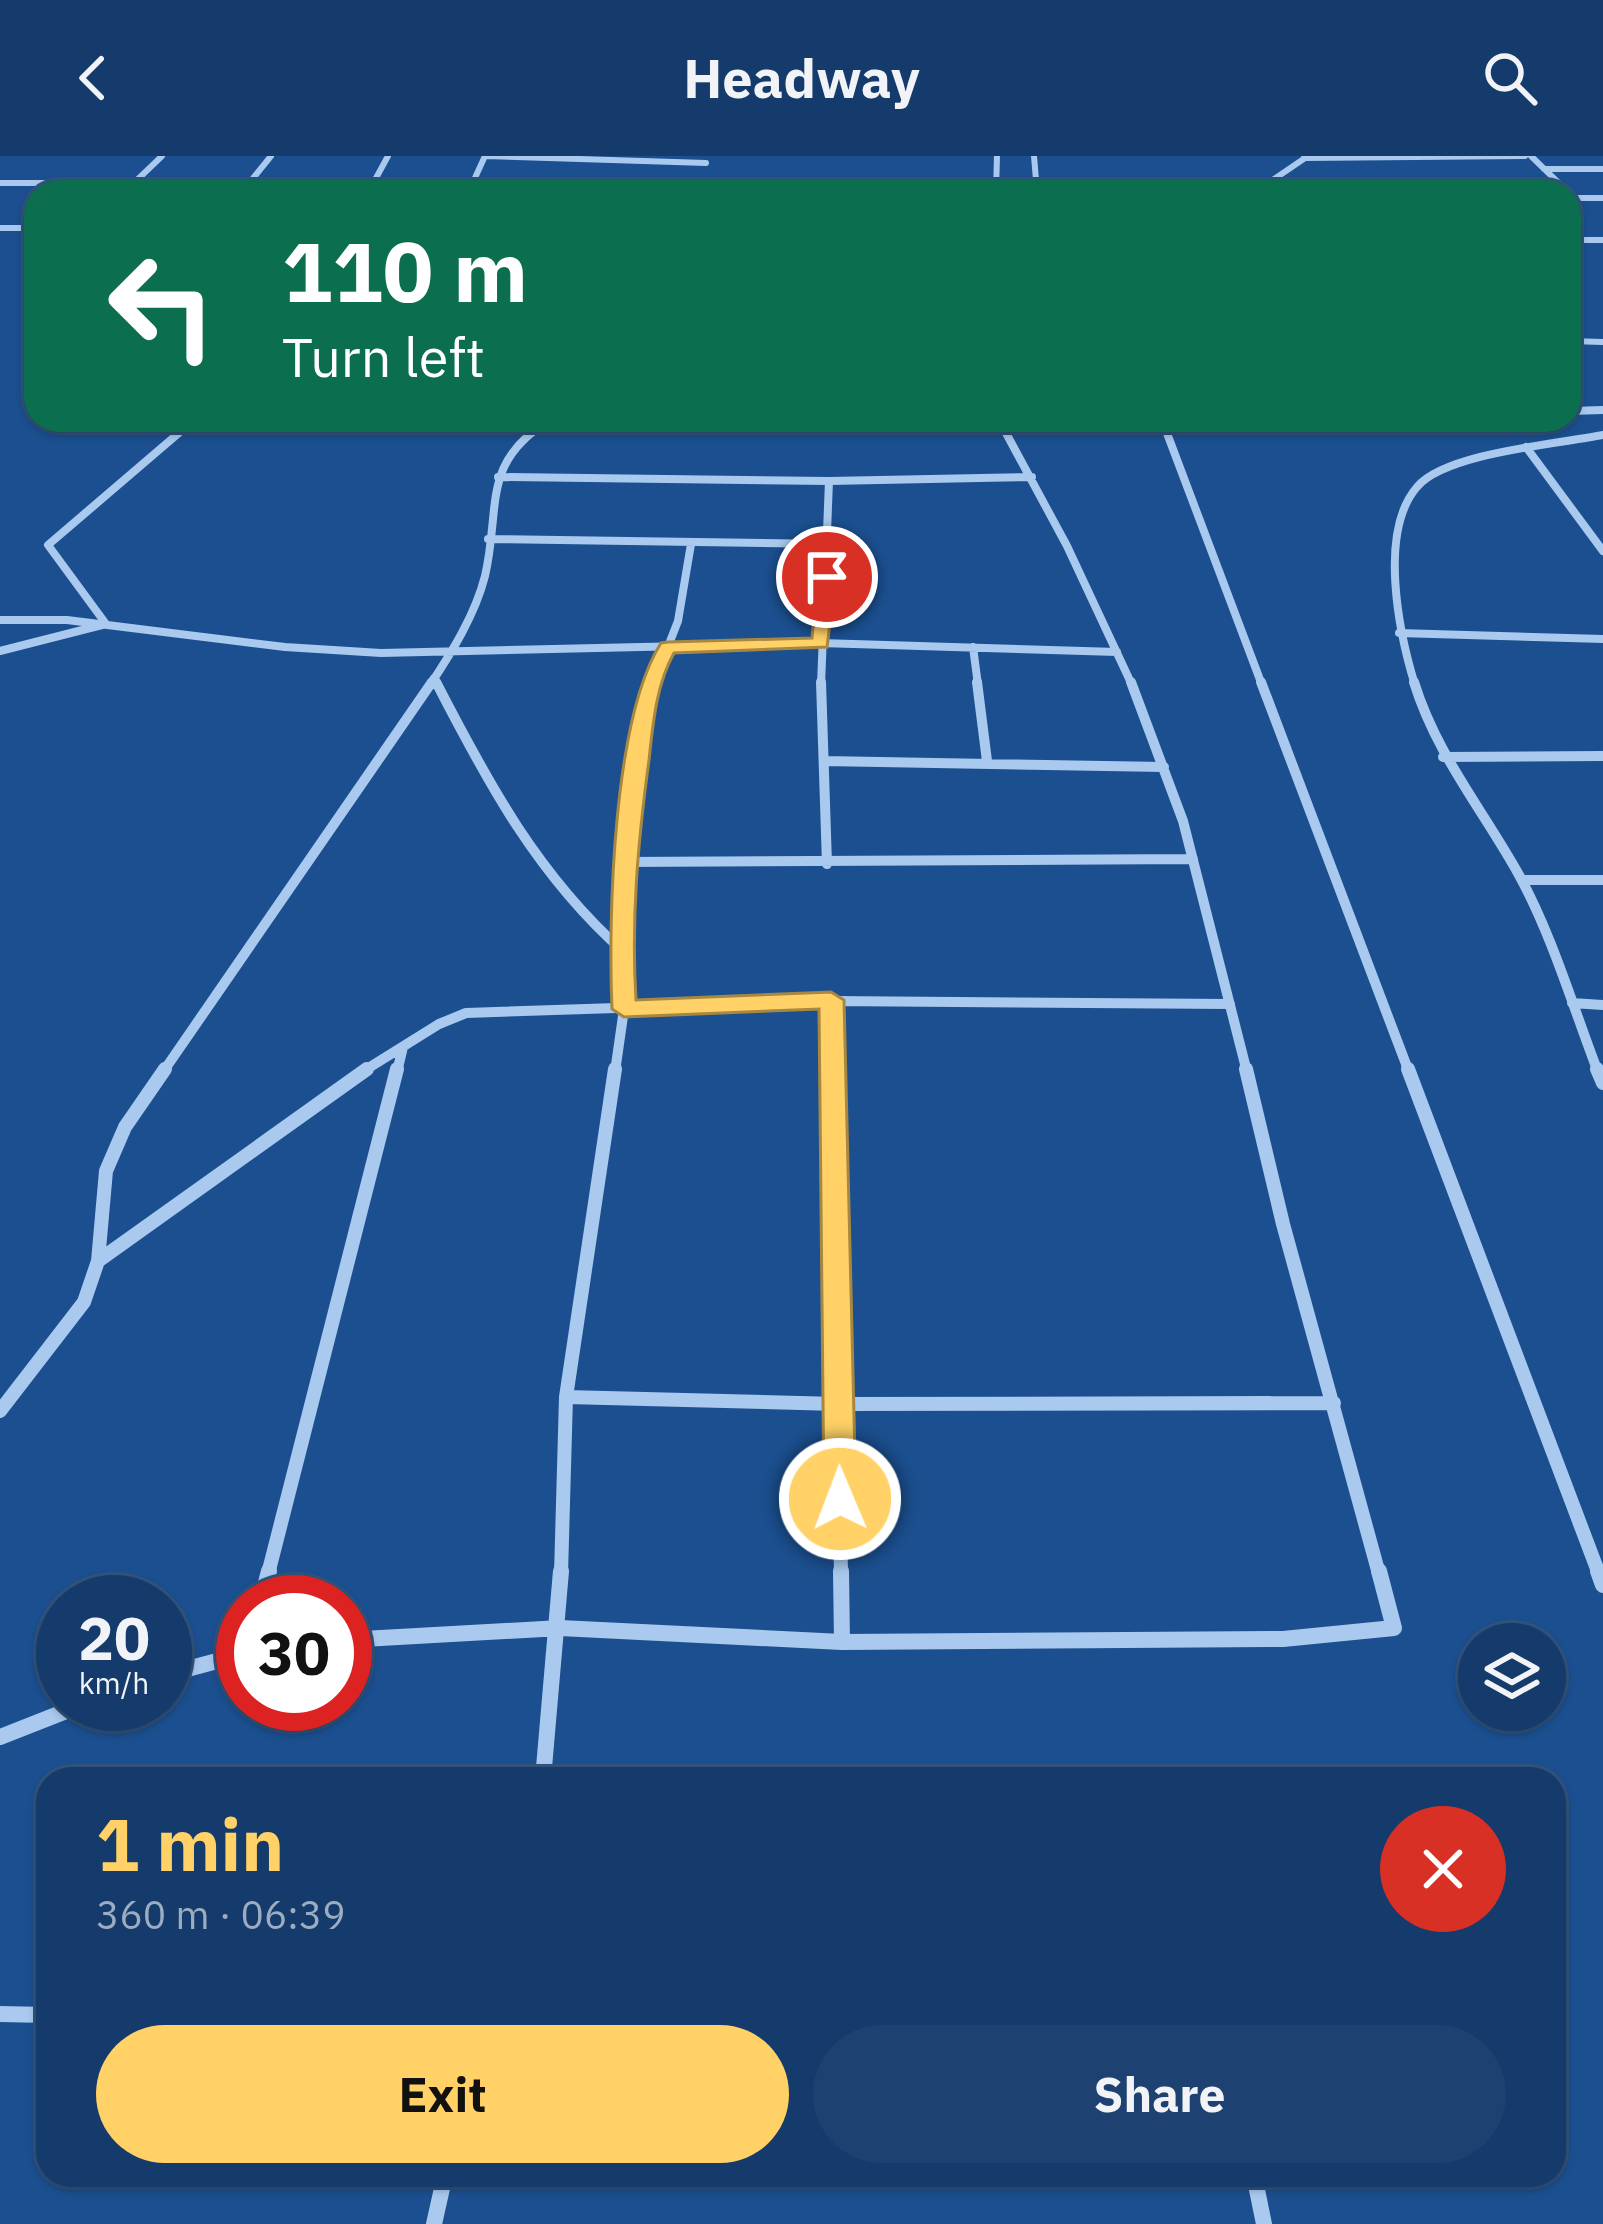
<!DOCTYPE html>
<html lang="en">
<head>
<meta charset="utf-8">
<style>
	:root { --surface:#143b6b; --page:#1d4271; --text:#f1f3f6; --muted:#9dadc1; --line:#33557e; --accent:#ffd166 }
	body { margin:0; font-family:"IBM Plex Sans",sans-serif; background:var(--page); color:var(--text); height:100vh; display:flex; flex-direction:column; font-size:45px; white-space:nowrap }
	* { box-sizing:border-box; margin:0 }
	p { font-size:39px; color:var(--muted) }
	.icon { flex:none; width:66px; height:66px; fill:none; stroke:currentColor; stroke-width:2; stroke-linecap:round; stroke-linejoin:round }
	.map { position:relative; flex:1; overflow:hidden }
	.details { position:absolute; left:36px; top:1611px; width:1530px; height:420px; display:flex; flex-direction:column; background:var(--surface); border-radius:36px; box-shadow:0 3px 9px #0004,0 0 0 3px var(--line) }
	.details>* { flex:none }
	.hud { position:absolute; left:24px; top:24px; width:1557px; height:252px; border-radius:36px; box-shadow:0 3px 9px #0004,0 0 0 3px var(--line); background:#0b6e4f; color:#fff; overflow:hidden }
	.controls { position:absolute; left:1458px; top:1467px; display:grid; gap:24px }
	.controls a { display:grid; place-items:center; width:108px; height:108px; border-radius:50%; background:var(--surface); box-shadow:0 3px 9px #0004,0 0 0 3px var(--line); font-size:60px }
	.speed { position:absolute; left:36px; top:1419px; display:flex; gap:24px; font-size:60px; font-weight:700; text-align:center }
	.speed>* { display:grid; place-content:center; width:156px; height:156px; border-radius:50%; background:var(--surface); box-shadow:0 3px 9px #0004,0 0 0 3px var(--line); line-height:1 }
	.speed small { font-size:30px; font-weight:400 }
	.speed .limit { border:18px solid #d22; background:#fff; color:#111 }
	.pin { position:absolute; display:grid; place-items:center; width:102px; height:102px; color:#fff; margin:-51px; border:6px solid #fff; border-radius:50%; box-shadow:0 3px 12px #0007 }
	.me { position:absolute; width:132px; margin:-66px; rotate:359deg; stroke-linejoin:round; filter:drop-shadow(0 0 9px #0008) }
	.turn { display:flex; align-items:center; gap:42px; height:252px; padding:0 60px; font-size:54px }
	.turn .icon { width:156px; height:156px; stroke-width:2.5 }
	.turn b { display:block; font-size:84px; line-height:102px }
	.round { display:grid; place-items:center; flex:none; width:126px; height:126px; border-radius:63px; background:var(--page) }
	.overview { display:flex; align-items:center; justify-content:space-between; height:204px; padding:0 60px }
	h1 { font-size:72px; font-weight:700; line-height:90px; color:var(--accent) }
	.button { display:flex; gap:24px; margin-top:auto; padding:24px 60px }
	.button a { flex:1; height:138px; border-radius:72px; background:var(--accent); color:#111; font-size:48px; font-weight:700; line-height:138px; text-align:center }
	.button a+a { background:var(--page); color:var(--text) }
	header { display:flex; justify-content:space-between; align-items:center; height:156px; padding:0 60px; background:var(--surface); font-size:54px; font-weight:700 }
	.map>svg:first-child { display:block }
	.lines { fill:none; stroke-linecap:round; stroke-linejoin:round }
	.street-far4 { stroke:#a9c9ee; stroke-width:6 }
	.street-far3 { stroke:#a9c9ee; stroke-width:8 }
	.street-far2 { stroke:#a9c9ee; stroke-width:10 }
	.street-far1 { stroke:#a9c9ee; stroke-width:14 }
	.street { stroke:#a9c9ee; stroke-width:16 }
	.route { fill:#ffd166; stroke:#a68842; stroke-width:3 }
</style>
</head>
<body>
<header><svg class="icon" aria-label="back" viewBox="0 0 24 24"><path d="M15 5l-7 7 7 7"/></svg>Headway<svg class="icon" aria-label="search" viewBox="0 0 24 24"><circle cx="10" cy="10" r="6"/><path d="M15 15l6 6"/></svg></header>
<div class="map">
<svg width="1603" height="2068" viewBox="0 0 1603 2068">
	<rect width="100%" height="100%" fill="#1b4f8f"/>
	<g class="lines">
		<path class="street-far4" d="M1034,0L1037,36
			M1531,0L1568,36
			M1304,2L1525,0
			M1544,13H1603
			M136,25L162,0
			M0,27H248
			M702,28L997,32
			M370,34L608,36
			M369,35L388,0
			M469,35L485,0L706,7
			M996,35L997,0
			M242,36L271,0
			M1255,36L1308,0
			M1569,42H1603
			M0,72H36
			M1569,84H1603
			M1569,185L1603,186"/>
		<path class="street-far3" d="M1569,255L1603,254
			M999,264L1067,390L1132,529
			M1162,264L1262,529
			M1526,291L1603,395
			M498,321L829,325L1032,321
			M488,383L830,388
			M0,464H67L285,491L381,497L820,487L1117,496
			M1399,477L1603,483
			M973,491L978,529
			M0,495L106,468L48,389L194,264
			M434,522L438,529
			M430,529C452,496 475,459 485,420C501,352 480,306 550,264
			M653,529L678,465L691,388
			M821,529L829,325
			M1415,529C1399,477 1378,376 1417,331C1445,297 1558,288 1603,279"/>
		<path class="street-far2" d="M436,526C488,627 538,720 624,796
			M821,526L827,708
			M977,526L987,605
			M1131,526L1183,665L1247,916
			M1261,526L1409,916
			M1414,526C1436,598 1483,654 1519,719C1552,779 1573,851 1598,916
			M1443,601L1603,600
			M824,605L1164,611
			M623,706L1193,703
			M1522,724H1603
			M831,845L832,916
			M1572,847L1603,849
			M163,916L432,526
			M362,916L439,868L466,857L831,845L1230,848
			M397,916L403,891
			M615,916L624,853L623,706L646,548L655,526"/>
		<path class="street-far1" d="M832,913L841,1418
			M1246,913L1283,1068L1379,1418
			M1408,913L1599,1418
			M1597,913L1603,927
			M98,1105L367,913
			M566,1241L838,1248L1334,1247
			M0,1255L84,1146L98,1105L106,1015L125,971L165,913
			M268,1418L397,913
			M561,1418L566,1241L615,913"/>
		<path class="street" d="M841,1415L842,1486
			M1598,1415L1603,1429
			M261,1446L269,1415
			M345,1484L560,1472L842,1486L1283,1483L1394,1472L1379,1415
			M165,1519L243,1498
			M0,1581L84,1548
			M543,1623L561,1415
			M0,1858L48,1859
			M1254,2019L1264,2068
			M434,2068L445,2019"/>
	</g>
	<path class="route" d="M827,415L836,421L827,491L674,497C656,529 653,568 649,604C638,685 631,763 636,844L831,836L844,844L856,1343L851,1353L840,1357L829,1353L824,1343L819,853L624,861L612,853C608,762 613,562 661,487L668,486L812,482L818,421Z"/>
</svg>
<div class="controls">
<a><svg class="icon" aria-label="layers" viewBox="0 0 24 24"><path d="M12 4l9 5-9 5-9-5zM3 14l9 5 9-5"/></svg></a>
</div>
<div class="speed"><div>20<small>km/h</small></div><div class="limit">30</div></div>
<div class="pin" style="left:827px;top:421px;background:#d93025"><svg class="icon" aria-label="arrive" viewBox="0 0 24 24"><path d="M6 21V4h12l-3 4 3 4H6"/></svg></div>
<svg class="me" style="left:840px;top:1343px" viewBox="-20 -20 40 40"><circle r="17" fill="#ffd166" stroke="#fff" stroke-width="3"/><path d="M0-11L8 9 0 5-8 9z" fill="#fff"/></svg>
<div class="hud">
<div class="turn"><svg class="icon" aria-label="left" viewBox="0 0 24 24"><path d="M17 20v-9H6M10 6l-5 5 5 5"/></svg><div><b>110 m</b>Turn left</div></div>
</div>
<section class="details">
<div class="overview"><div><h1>1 min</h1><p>360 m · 06:39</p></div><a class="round" style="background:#d93025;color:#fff"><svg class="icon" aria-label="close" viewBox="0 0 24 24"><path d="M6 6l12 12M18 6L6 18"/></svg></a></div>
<div class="button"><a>Exit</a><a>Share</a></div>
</section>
</div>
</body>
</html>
